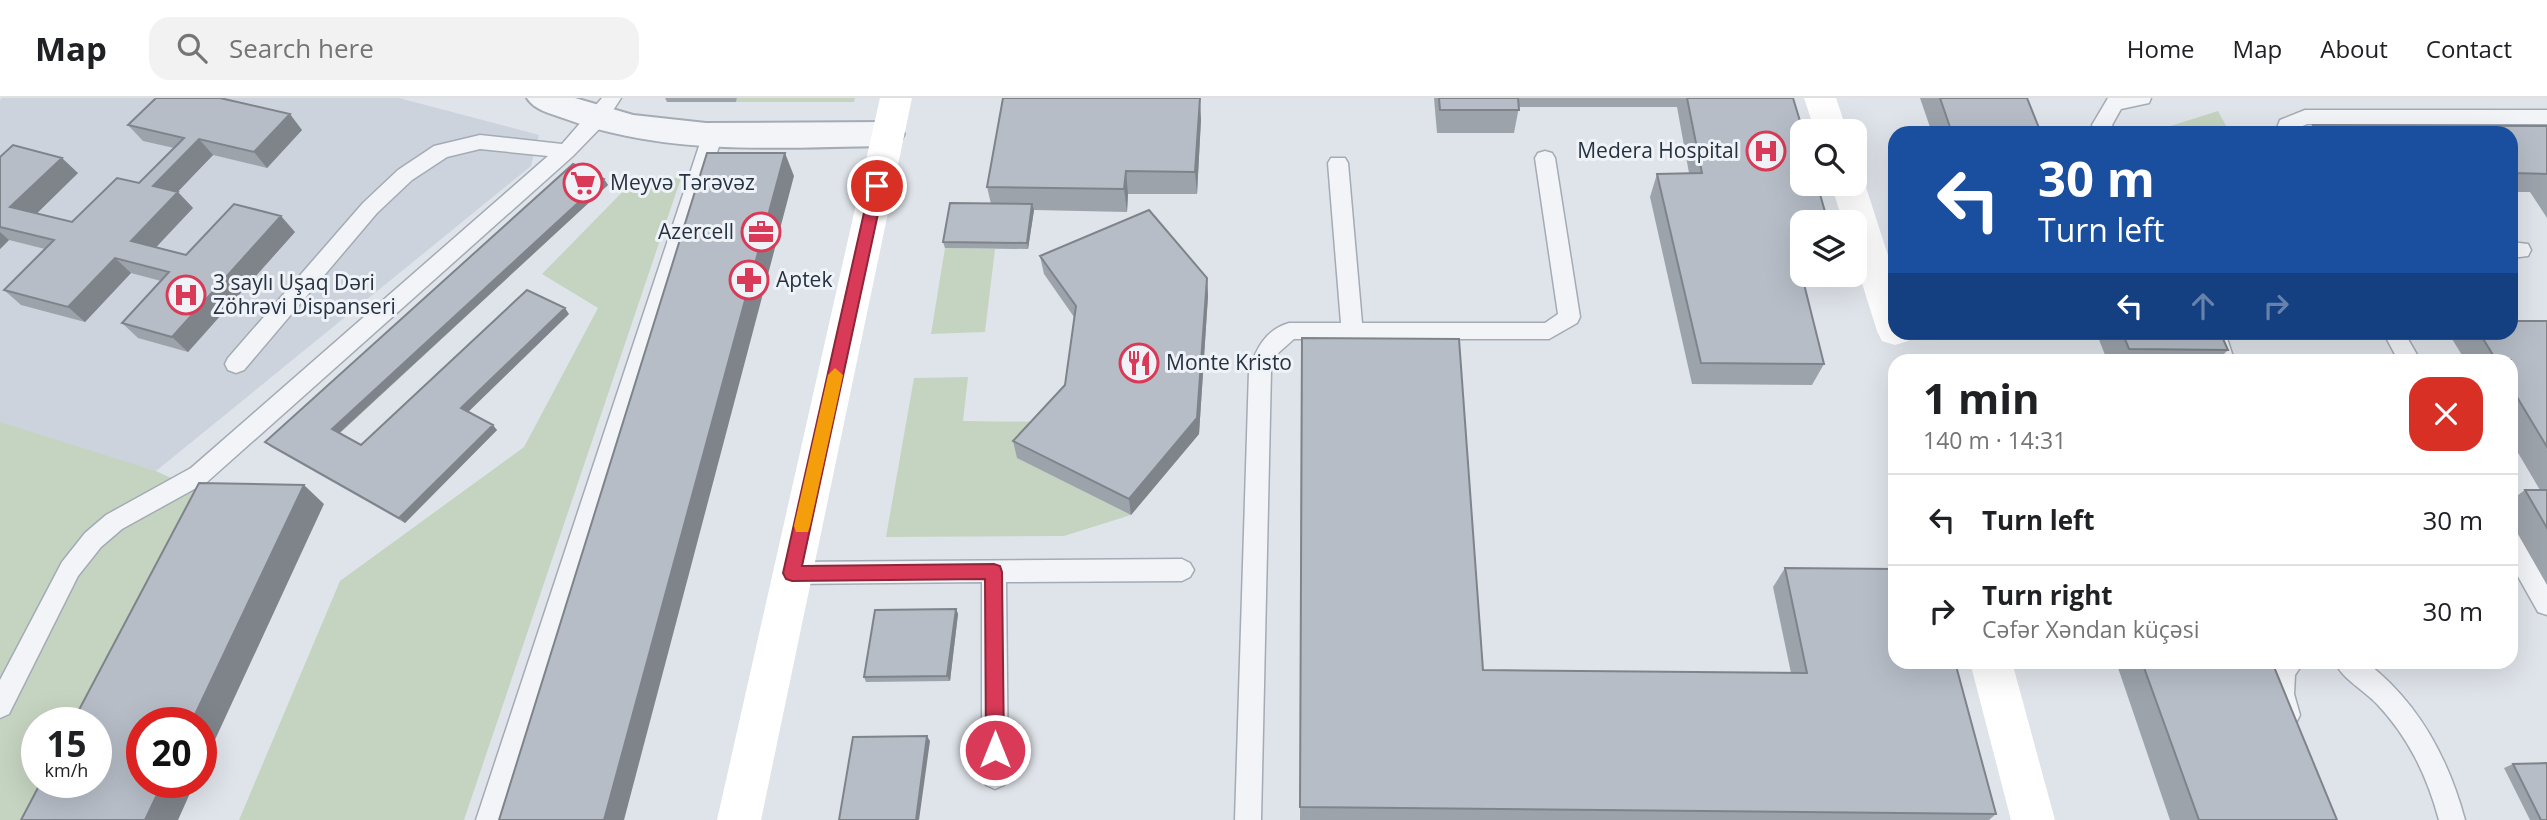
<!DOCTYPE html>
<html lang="en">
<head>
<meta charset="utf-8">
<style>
	:root { --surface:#fff; --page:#f2f2f2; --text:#202124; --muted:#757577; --line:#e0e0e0 }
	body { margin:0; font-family:"Open Sans",sans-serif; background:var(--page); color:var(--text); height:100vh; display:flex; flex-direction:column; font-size:26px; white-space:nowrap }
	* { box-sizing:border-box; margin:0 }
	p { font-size:23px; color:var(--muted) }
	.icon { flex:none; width:38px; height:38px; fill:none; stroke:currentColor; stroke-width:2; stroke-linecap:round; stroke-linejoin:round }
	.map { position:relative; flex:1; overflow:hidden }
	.sheet { position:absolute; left:1888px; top:256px; width:630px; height:315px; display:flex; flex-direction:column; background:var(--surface); border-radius:21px; box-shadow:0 7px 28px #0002 }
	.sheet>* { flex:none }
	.guide { position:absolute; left:1888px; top:28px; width:630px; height:214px; border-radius:21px; box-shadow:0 7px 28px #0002; background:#1a4fa0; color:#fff; overflow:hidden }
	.buttons { position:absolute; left:1790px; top:21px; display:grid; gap:14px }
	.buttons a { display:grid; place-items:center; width:77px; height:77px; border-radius:14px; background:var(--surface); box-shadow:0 7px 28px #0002; font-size:35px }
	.speed { position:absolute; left:21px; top:609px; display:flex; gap:14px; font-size:35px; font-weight:700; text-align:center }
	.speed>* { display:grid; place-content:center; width:91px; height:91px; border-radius:50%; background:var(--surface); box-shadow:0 7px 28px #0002; line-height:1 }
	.speed small { font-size:18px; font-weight:400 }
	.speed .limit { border:10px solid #d22; background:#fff; color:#111 }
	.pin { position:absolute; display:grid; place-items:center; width:60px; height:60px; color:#fff; margin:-30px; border:4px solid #fff; border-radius:50%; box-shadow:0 2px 7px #0007 }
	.me { position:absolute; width:77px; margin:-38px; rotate:0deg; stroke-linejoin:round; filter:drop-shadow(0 0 5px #0008) }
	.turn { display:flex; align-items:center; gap:24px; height:147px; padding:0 35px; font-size:32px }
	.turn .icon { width:91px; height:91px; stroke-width:2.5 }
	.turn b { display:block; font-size:49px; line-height:60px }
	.lanes { display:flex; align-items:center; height:66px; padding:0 35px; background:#0003; justify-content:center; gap:35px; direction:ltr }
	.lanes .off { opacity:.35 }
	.round { display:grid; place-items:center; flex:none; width:74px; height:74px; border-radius:21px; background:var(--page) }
	.headline { display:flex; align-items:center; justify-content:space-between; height:119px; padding:0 35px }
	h1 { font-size:42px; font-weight:700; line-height:52px }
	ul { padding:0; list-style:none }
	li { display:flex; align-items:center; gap:21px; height:91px; padding:0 35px; border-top:2px solid var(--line) }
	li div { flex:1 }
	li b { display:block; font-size:26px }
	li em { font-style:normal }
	header { display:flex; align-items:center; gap:42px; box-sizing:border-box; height:98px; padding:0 35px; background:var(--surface); border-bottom:2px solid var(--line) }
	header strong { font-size:33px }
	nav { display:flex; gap:38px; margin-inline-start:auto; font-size:24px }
	.search { width:490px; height:63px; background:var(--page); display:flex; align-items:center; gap:18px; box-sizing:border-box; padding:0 24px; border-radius:21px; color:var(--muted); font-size:26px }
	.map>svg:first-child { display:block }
	.built { fill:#cdd3dc }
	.green { fill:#c5d4c0 }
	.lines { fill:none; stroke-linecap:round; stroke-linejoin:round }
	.lane-casing { stroke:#a4abb4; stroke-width:3 }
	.street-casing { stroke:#a4abb4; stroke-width:4 }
	.lane { fill:#f2f4f8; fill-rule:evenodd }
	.street { fill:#f2f4f8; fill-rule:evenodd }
	.secondary { fill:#fff; fill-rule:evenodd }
	.wall { fill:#9da3ab }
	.shaded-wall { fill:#7f848b }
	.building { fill:#b6bdc7; stroke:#7f848b; stroke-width:2 }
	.route { fill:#d93a57; stroke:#8d2639; stroke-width:2 }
	.slow { fill:#f59e0b }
	.labels { text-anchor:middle; stroke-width:6; stroke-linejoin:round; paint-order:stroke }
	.poi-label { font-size:21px; fill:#273242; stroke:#eff3f7; text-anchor:start }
</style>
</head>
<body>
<header>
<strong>Map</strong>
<div class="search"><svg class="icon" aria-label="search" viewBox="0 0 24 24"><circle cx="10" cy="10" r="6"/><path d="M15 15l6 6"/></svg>Search here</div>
<nav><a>Home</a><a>Map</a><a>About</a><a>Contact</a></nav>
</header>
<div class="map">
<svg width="2547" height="722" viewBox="0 0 2547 722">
	<rect width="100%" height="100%" fill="#dfe4ea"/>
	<path class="built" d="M2,0H399L539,37L531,68L156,373L0,326V2Z"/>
	<path class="green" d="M737,0H855L854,4H736Z
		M2218,13L2230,35H2148Z
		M637,79L681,80L464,722H239L340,483L524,349L598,210L542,176Z
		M945,150L995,151L985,234L931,236Z
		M968,279L963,323L1050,324L1018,360L1131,417L1064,438L886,439L914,280Z
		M0,324L156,373L221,403L96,625H37V684H77L58,722H0Z"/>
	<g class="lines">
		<defs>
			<path id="lane" d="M602,0H621L605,25L573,58L207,384L122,431L101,449L78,478L9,616L0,620V582L62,464L85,435L106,417L191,370L548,58L480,51L447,59L412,82L377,115L244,272L236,275L228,272L225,266L228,260L363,105L398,72L434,48L480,37L562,46Z
				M2108,0H2151L2149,5L2121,11L2112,27L2116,35H2096L2092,27Z
				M2305,12H2547V26H2307L2296,31L2295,35H2275L2280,22Z
				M713,29L720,31L723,36L502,722H476L703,36L706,31Z
				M1545,53L1552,55L1555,60L1580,219L1577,225L1549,241H1294L1276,257L1271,273L1261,722H1235L1249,273C1256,251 1265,232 1289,225H1341L1328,65L1331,60H1345L1348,65L1362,225H1545L1558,216L1535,60L1538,55Z
				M2511,144L2528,146L2531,152L2528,158L2511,160Z
				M2203,234H2225L2234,262H2212Z
				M2383,234H2404L2420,262H2398Z
				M2511,433L2519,436L2547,484V517L2538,514L2511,466Z
				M1182,461L1190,465L1194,472L1190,479L1182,483L1006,484L1008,678L1004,687L995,691L986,687L982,678V484L792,486L784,482L780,475L784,468L792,464Z
				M2274,564H2304L2295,577L2294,596L2300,617L2296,625L2287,629L2278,625L2268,596Z
				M2335,564H2366C2418,604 2448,659 2465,722H2439C2427,678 2409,640 2377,606C2364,592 2342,581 2335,564Z"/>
			<path id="street" d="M527,0H575L633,17L706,25L888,24L900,28L904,36L900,44L888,48C780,49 667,59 563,20C550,15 534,12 527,0Z"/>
		</defs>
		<use href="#lane" class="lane-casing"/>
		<use href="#street" class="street-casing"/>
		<use href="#lane" class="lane"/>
		<use href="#street" class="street"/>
		<path class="secondary" d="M880,0H912L761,722H717Z
			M1804,0H1836L1847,33H1815Z
			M1855,76L1860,77L1865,86L1895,179V234H1912L1908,243L1895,247L1882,243L1877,233L1855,163V124H1843L1831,86H1855Z
			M1970,564H2012L2055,722H2011Z"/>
	</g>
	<path class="wall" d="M665,0H737L736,4H667Z
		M1434,0H1793L1802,124V156H1796L1824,266L1812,287L1692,286L1650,99L1657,76L1689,75L1677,9H1519L1514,35H1437Z
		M1920,0H2027L2041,35H1932Z
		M1201,21L1197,96H1128L1127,114L1034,112L1028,151L945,150L943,144L991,106L987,89Z
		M128,27L302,32L267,70L213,57L177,94L193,110L155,149L186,157L295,134L188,254L138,240L122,225L161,183L131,175L85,224L21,207L4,192L45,151L9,142L0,151V59L78,75L36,116L72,124L139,85L174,50L143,43Z
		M2313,27L2547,28V120L2530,94H2511V35H2306Z
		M604,81L608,87L340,335L361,347L569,216L468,314L497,332L405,425L271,349L265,344Z
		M1040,158L1207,180L1208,198L1199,336L1131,417L1017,360L1013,343L1065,287L1074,219L1044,176Z
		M2547,223V487L2511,424V402L2525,392H2540L2511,343V262H2465L2452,241L2460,234H2479Z
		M2096,234H2220L2228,252L2218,262H2107Z
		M1301,261L1483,572L1791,575L1773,489L1785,470L1996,716L1989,722H1300Z
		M956,511L958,516L950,583L866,584L864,579Z
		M2116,564H2272L2337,722H2170Z
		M2513,666L2547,722H2530L2504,670Z"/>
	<path class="shaded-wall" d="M1200,0L1201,21L1197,96L1195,74Z
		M290,16L302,32L267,70L254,54Z
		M199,41L213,57L168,104L153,88Z
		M785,55L794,78L624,722H604Z
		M62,60L78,75L27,125L10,109Z
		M1126,73L1128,96L1127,114L1124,91Z
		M604,81L608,87L338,336L332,331Z
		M178,94L193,110L147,159L131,143Z
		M1032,106L1034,112L1028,151L1027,145Z
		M281,118L295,134L188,254L172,239Z
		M0,134L9,142L0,151Z
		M115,160L131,175L85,224L68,209Z
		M1207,180L1208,198L1199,336L1131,417L1129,401Z
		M565,210L569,216L466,316L461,310Z
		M493,327L497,332L405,425L399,420Z
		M304,387L324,406L201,672V625H191Z
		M956,511L958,516L950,583L947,578Z
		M927,638L930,643L919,722H916Z
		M163,684H195L178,722H145Z"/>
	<path class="building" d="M156,0H220L290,16L254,54L199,41L153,88L178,94L131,143L186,157L234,106L281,118L172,239L122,225L169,174L115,160L68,209L4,192L54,142L0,129V59L13,47L62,60L10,109L72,124L117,80L139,85L184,40L128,27Z
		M1003,0H1200L1195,74L1126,73L1124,91L987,89Z
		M1439,0H1518L1519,12H1440Z
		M1687,0H1793L1803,33L1802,86H1817L1828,124H1802V134H1791L1824,266L1701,265L1657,76L1702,75Z
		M1940,0H2027L2041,35H1952Z
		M2313,27L2547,28V76L2511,75V35H2317Z
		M707,55H785L604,722H499Z
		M573,66L604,81L332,331L361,347L527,192L565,210L461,310L493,327L399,420L265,344Z
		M950,105L1032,106L1027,145L943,144Z
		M1149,112L1207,180L1197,320L1129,401L1013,343L1065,287L1076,208L1040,158Z
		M2511,223H2547V349L2511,289V262H2496L2479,234H2511Z
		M2122,234H2220L2228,252L2129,251Z
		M1302,240L1459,241L1483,572L1807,575L1785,470L1895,471V564H1955L1996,716L1300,709Z
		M199,385L304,387L191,625H142V684H163L145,722H21L41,684H96V625H72Z
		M2525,392H2547V430Z
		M956,511L947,578L864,579L875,512Z
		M2142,564H2272L2337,722H2199Z
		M927,638L916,722H839L853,639Z
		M2547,665V722H2541L2513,666Z"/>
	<path class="route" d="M877,83L884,88L802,468L994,466L1000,468L1002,474L1004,652L1001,658L995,661L989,658L986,652L985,481L792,483L786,481L783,475L870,88Z"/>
	<path class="slow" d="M835,270L843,277L810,428L808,434H796L794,428L828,277Z"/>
	<defs>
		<symbol id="hospital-ring" viewBox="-11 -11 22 22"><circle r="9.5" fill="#eff3f7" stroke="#d93a57" stroke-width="1.5"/><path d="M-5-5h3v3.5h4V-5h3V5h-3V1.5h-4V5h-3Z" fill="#d93a57"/></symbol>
		<symbol id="supermarket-ring" viewBox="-11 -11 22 22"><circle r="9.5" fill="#eff3f7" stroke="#d93a57" stroke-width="1.5"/><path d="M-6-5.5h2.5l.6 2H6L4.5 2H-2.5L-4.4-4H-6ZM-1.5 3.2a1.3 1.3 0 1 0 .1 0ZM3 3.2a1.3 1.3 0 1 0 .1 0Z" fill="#d93a57"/></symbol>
		<symbol id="office-ring" viewBox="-11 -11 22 22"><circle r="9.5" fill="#eff3f7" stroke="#d93a57" stroke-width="1.5"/><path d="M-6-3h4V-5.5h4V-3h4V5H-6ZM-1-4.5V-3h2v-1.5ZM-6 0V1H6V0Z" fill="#d93a57"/></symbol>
		<symbol id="pharmacy-ring" viewBox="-11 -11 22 22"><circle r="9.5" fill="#eff3f7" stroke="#d93a57" stroke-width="1.5"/><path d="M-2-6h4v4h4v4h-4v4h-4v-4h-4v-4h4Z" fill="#d93a57"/></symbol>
		<symbol id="restaurant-ring" viewBox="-11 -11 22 22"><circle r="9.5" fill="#eff3f7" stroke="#d93a57" stroke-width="1.5"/><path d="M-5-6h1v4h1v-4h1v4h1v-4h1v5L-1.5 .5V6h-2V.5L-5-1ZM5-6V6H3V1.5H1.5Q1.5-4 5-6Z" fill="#d93a57"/></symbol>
	</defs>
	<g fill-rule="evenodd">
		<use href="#hospital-ring" x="1744" y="31" width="44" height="44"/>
		<use href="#supermarket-ring" x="561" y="63" width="44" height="44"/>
		<use href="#office-ring" x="739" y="112" width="44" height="44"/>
		<use href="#pharmacy-ring" x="727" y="160" width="44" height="44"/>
		<use href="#hospital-ring" x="164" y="175" width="44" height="44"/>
		<use href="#restaurant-ring" x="1117" y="243" width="44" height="44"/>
	</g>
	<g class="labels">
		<g class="poi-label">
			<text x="1739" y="60" text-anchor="end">Medera Hospital</text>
			<text x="610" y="92">Meyvə Tərəvəz</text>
			<text x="734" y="141" text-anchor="end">Azercell</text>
			<text x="776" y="189">Aptek</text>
			<text x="213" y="192">3 saylı Uşaq Dəri<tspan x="213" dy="24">Zöhrəvi Dispanseri</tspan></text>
			<text x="1166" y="272">Monte Kristo</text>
		</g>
	</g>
</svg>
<div class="buttons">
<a><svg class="icon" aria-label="search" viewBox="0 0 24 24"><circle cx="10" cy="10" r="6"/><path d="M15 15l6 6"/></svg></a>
<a><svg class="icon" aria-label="layers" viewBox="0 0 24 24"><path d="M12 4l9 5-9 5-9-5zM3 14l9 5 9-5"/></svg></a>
</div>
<div class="speed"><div>15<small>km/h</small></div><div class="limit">20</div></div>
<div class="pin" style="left:877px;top:88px;background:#d93025"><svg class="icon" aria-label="arrive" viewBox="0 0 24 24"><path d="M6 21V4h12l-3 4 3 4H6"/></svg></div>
<svg class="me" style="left:995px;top:652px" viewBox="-20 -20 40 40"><circle r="17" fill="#d93a57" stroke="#fff" stroke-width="3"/><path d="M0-11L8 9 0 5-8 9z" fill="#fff"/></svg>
<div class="guide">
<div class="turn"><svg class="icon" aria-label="left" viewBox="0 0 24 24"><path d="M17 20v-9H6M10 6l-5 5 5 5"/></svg><div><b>30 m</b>Turn left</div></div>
<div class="lanes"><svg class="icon" aria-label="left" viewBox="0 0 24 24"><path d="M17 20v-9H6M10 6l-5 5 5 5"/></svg><svg class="icon off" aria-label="ahead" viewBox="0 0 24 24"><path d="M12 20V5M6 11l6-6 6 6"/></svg><svg class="icon off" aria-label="right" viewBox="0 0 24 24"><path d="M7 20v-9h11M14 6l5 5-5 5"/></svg></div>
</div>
<section class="sheet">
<div class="headline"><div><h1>1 min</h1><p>140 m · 14:31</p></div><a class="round" style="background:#d93025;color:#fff"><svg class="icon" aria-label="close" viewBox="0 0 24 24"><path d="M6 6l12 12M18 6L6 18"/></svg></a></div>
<ul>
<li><svg class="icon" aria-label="left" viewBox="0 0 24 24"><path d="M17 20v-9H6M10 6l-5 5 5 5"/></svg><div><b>Turn left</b></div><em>30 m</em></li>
<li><svg class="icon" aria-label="right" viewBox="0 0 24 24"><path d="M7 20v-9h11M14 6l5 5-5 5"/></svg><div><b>Turn right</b><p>Cəfər Xəndan küçəsi</p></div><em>30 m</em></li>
</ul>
</section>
</div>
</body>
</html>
